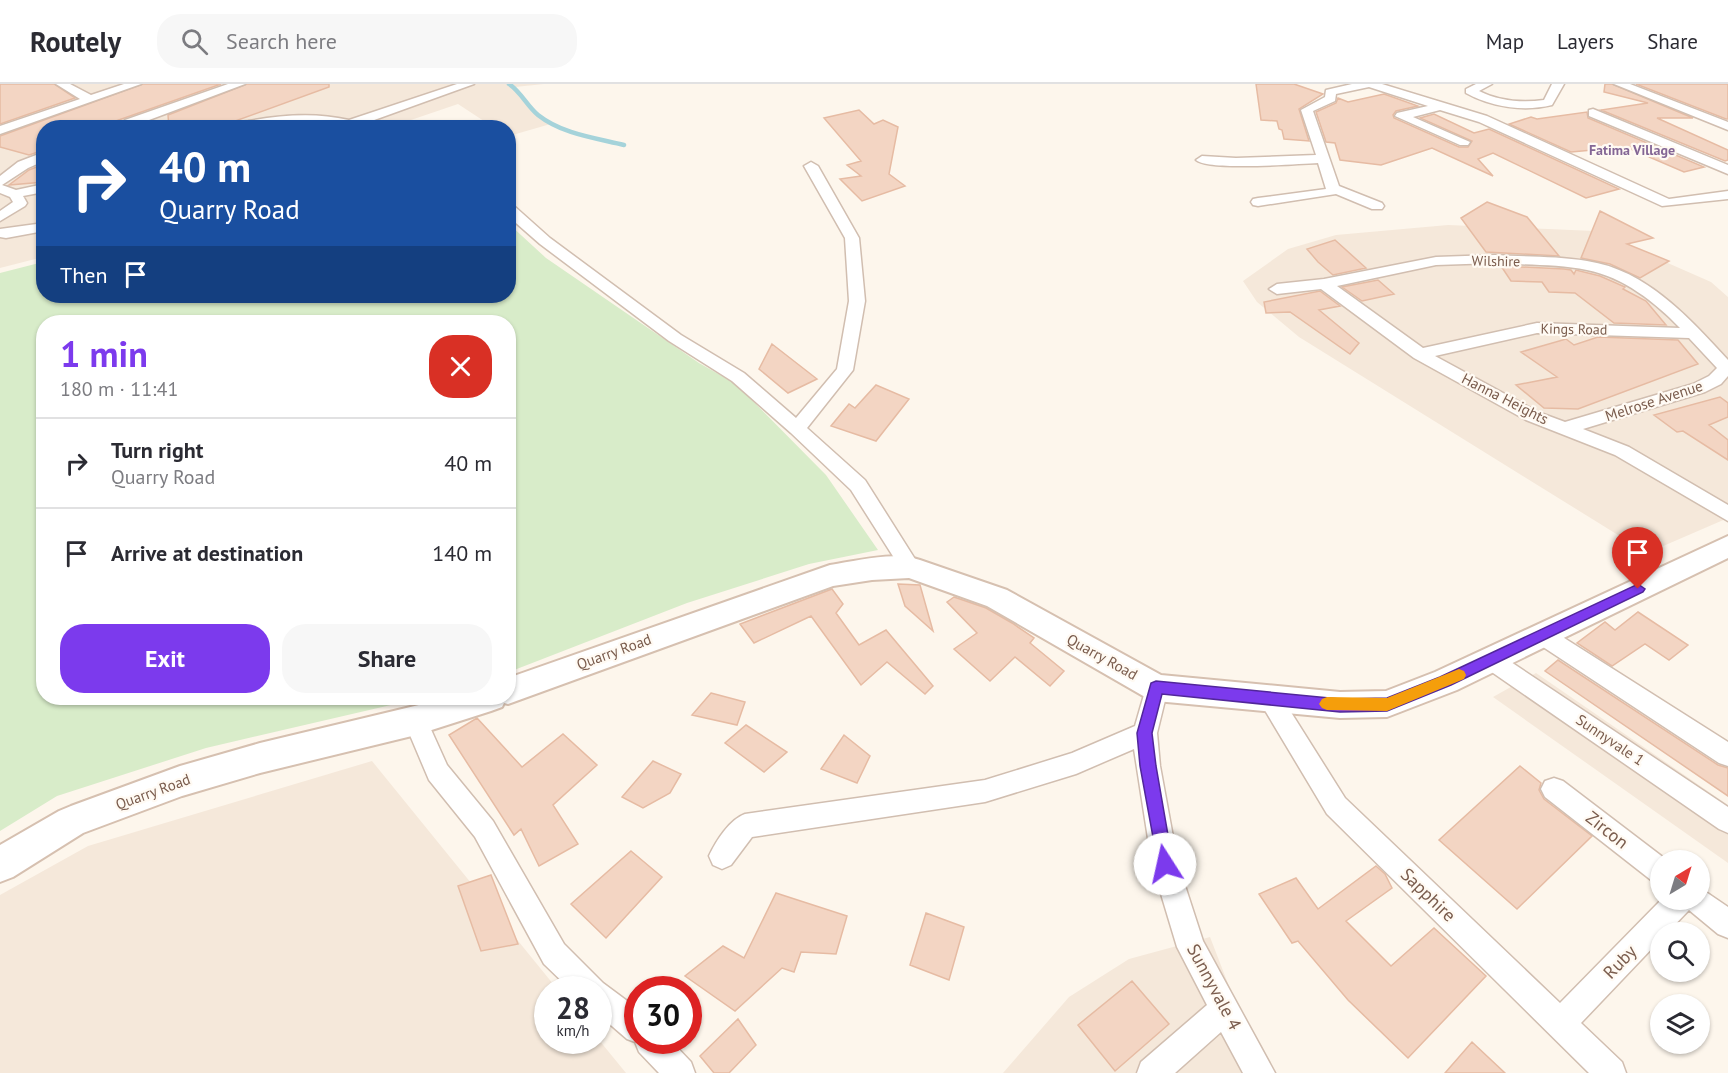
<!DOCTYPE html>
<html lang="en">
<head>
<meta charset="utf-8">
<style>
	:root { --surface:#fff; --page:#f7f7f7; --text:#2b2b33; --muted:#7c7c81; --line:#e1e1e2; --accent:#7c3aed }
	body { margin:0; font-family:"PT Sans",sans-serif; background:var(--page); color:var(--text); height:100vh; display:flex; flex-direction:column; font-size:22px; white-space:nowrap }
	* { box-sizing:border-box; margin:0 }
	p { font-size:20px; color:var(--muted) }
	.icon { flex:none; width:33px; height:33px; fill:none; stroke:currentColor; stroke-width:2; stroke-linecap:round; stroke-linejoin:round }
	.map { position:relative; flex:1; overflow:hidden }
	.sheet { position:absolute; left:36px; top:231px; width:480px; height:390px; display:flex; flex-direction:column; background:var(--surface); border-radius:24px; box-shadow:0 2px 4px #0004 }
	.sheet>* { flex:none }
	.banner { position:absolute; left:36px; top:36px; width:480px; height:183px; border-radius:24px; box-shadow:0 2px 4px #0004; background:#1a4fa0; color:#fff; overflow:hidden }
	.needle { width:39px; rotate:38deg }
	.fabs { position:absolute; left:1650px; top:766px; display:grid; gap:12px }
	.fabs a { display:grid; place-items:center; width:60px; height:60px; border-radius:50%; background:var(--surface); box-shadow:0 2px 4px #0004; font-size:30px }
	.speed { position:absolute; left:534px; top:892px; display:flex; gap:12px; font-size:30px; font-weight:700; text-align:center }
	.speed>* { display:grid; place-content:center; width:78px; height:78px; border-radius:50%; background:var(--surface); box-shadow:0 2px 4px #0004; line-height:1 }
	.speed small { font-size:15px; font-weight:400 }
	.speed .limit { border:9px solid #d22; background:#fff; color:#111 }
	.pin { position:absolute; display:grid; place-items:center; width:51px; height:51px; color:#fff; margin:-62px -26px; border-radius:50% 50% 50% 0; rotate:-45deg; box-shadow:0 0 6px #0007 }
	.pin .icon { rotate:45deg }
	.me { position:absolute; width:66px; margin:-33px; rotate:350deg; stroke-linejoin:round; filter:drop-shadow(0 0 4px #0008) }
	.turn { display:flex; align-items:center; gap:21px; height:126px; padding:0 24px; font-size:27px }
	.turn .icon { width:78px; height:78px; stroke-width:2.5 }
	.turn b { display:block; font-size:42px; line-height:51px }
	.then { display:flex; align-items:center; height:57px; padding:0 24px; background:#0003; gap:12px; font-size:22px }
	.round { display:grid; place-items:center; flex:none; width:63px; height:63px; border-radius:24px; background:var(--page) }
	.head { display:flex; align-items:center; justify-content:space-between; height:102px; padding:0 24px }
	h1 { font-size:36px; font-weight:700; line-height:45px; color:var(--accent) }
	.button { display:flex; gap:12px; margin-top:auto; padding:12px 24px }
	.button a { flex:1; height:69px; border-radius:24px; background:var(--accent); color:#fff; font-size:24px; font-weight:700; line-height:69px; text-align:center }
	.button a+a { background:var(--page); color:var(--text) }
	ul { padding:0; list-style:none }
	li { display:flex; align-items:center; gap:18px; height:90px; padding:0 24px; border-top:2px solid var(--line) }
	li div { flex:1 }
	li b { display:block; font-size:22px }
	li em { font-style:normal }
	header { display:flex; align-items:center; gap:36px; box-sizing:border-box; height:84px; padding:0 30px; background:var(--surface); border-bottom:2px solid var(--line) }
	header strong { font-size:28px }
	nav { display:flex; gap:33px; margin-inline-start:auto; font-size:21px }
	.search { width:420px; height:54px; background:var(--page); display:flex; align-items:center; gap:15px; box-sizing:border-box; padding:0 21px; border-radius:24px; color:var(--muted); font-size:22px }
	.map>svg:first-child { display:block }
	.residential { fill:#f5e8da }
	.green { fill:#d8ecc9 }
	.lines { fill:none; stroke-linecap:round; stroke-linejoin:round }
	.stream { stroke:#a5d3da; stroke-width:4.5 }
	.building { fill:#f3d5c3; stroke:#e6bba3; stroke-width:1.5 }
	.street-casing { stroke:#d1beb0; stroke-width:3 }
	.secondary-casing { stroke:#d6c0b0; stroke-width:4 }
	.street { fill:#fff; fill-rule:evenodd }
	.secondary { fill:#fff; fill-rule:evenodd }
	.route { fill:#7c3aed; stroke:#51269a; stroke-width:1.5 }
	.slow { fill:#f59e0b }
	.labels { text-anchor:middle; stroke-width:4.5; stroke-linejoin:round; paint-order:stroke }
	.far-neighbourhood-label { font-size:14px; font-weight:bold; fill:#846695; stroke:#fffaf3 }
	.far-street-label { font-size:14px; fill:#7a5c4d; stroke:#fffaf3 }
	.street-label { font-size:15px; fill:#7a5c4d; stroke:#fffaf3 }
	.near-street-label { font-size:18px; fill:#7a5c4d; stroke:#fffaf3 }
</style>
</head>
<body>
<header>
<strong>Routely</strong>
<div class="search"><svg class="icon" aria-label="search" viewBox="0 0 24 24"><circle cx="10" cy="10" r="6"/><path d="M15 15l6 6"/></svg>Search here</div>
<nav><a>Map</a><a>Layers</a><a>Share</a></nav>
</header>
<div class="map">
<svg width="1728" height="989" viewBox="0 0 1728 989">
	<rect width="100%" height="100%" fill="#fdf6ec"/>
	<path class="residential" d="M0,0H544L515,3L521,14L539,32L554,39L509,52L508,44L493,43L458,20L411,36L400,43L44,44L43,173L0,184Z
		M1448,141L1595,147L1711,198L1728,213V434L1647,469L1299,253L1257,218L1243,197L1288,165L1336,151Z
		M1536,589L1728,721V779L1493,613Z
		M372,677L558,906H548V957L599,956L626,989H0V811L88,762Z
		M1210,853L1237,923L1272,989H1003L1069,913L1129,875Z"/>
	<path class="green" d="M509,140L546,174L699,279L736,300L826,391L878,466L809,480L687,519L509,588L508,238H44V614H421L206,664L57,712L0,747V189L43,178L44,212H508Z"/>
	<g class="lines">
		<path class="stream" d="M509,0C521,8 527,22 538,31C562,50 595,54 624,61"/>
	</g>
	<path class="building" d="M0,0H54L75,14L0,40Z
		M143,0H221L96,44H44V66L29,71L0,63V52Z
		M247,0H329V3L216,44H169L168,31Z
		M1256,0H1294L1323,10L1299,25L1309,57L1284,55L1282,46L1279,45L1277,37L1261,36Z
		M1605,0H1612L1693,34H1657L1728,66V76L1725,77L1601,26L1648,19L1604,8Z
		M1636,0H1728V35H1726Z
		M1384,10L1418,22L1396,27L1393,31L1394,34L1459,63H1468L1472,57L1420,34L1434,30L1474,49L1489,45L1619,105L1586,114L1493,69L1478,75L1493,92L1432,64L1381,81L1340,76L1335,59L1326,58L1316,28L1336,19L1338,14L1348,18Z
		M859,26L874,40L883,36L898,43L889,90L905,102L862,117L840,95L861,92L847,81L861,77L824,34Z
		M1587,28L1588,34L1704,83L1684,88L1626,63L1571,68L1509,40L1531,33L1537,35Z
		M44,80V98L9,101L29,86Z
		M1487,118L1527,133L1559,172L1486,168L1461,134Z
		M1600,127L1653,154L1627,160L1669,177L1640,194L1610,180L1581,174Z
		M1335,156L1366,184L1333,191L1318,178L1307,165Z
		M1501,182L1564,185L1571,186L1574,190L1576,186L1600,192L1625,203L1623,205L1646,217L1666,241L1614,239L1575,209L1549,208L1542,198L1511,197Z
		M1378,196L1394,210L1362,217L1342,203Z
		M1320,207L1340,222L1319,226L1359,259L1350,270L1290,228L1266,229L1264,218Z
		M1598,253L1678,256L1698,280L1578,325L1544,324L1516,301L1557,293L1521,268L1566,255L1574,261Z
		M772,260L817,295L788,309L759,285Z
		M876,301L909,315L876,357L831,342L849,320L855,324Z
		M1720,313L1728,319V333L1709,341L1728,356V376L1683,347L1677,348L1654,331Z
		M898,500L920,501L933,547L905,522Z
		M832,505L843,520L836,529L859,561L886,546L933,602L925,610L887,578L861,601L811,532L754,559L740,540Z
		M954,513L986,524L1012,539L1034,554L1030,559L1064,587L1050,602L1015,573L990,597L954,565L977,549L947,518Z
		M1638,528L1688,561L1669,576L1645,560L1612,582L1577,559L1605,538L1615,546Z
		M1558,576L1718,681L1728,684V712L1545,587Z
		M711,609L745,618L737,641L692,631Z
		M477,634L522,683L563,650L597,681L553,721L578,760L539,782L521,745L514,751L449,651Z
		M746,641L787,668L764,688L725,659Z
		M844,651L870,672L857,699L821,685Z
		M653,677L681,690L670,709L643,724L622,713Z
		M1520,682L1541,699L1539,706L1544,715L1592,752L1517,825L1439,756Z
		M631,767L662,793L606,854L571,820Z
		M1376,782L1385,790L1392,804L1346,837L1391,882L1434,844L1486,892L1408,974L1348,916L1298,857L1292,859L1259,810L1296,794L1318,825Z
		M491,791L518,860L481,867L458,802Z
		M776,809L847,832L836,870L801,868L794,888L782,884L735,927L685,892L723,862L744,874Z
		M926,829L964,843L949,896L910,881Z
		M1132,897L1169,940L1115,987L1078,941Z
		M738,935L756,961L729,989H714L700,972Z
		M1472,958L1505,989H1445Z"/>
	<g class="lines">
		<defs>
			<path id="street" d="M56,0H70L91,11L124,0H141L0,50V42L80,15Z
				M228,0H245L133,42H125L123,39L125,36Z
				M457,0H474L352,44H333L337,41C299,33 260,44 221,44C228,38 239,38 248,37C282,31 315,28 349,36Z
				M1352,0H1382L1487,32L1669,115L1728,107V115L1662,122L1479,38L1440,26L1413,33L1470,58L1468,61H1460L1395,32L1397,29L1428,22L1369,3L1336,10L1335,17L1313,27L1339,102L1382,119L1384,122L1382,125H1372L1336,110L1258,122L1253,121L1251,118L1253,115L1258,114L1326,105L1318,79C1298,80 1207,87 1196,76L1202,72L1236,74L1316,71L1301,26L1325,13L1326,6Z
				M1476,0H1492L1479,7C1499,17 1522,19 1544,16L1552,0H1564L1552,21C1524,28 1491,23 1466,9V5Z
				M1614,0H1630L1728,38V46Z
				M1593,25L1728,81V90L1589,32V26Z
				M44,68V77L28,84L2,101L16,106L44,100V108L23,112L27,119L25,122L0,137V127L13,118L10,113L0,109V92L18,78Z
				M811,78L818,82L859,154L865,217L853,286L807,344L865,396L920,483L917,488L910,491L903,488L851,406L791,349L732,297L669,257L540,160L508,132V120L513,121L550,154L681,251L744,289L796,334L837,285L849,217L845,154L804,82Z
				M44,139V147L6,154L0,153V145Z
				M1495,171C1525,173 1557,172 1587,177C1647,186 1689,234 1728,276V292L1721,300L1705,308L1583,345L1629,363L1728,421V437L1615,371L1526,336L1414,274L1321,205L1277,210L1269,205L1277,200L1324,195L1436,173ZM1495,179C1525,181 1558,180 1587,186C1623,193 1655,218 1680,244L1537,239L1423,264L1337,202L1436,181ZM1537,249L1689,254L1717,284L1709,292L1693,300L1565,338L1538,328L1435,272Z
				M1542,542L1550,545L1728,658V682L1719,679L1534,557L1531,551L1534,545Z
				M1491,567L1499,570L1728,723V749L1719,745L1483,582L1480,576L1483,570Z
				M1156,594L1164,597L1168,604L1157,649L1160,682L1178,780L1203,857L1275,989H1243L1221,948L1175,989H1137L1141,978L1207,921L1177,863L1152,780L1134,665L1076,690L985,718L752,753L731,781L722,785L713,781L709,772C716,757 729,736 745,730L985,696L1072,669L1135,642L1148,597Z
				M1269,603L1277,606L1345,714L1560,919L1661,816H1700V804L1728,823V854L1718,850L1689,826L1667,849H1660V856L1581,939L1622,978L1626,989H1589L1327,730L1257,613L1261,606Z
				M416,627L424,630L447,681L493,737L564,860L603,899L638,925V957H671L691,978L695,989H659L639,968L635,958L627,955L598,930V906H571L544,880L475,753L429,696L404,637L408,630Z
				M1554,694L1563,697L1668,777H1660V800L1651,796L1545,713L1541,705L1545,697Z"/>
			<path id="secondary" d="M1728,452V474L1457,606L1387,633L1340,634L1156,617L1145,613L987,522L909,494L872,496L833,502L519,616L508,620L504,619L502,623L491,627L416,651L260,689L182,712L83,749L13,793L0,798V761L59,727L71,722L180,682L260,659L448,614H508V594L830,481C858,477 892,467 920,476L1007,506L1161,591L1340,608L1386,607L1435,588Z"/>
		</defs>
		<use href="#street" class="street-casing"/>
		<use href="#secondary" class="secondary-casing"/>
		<use href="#street" class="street"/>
		<use href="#secondary" class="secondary"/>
	</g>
	<path class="route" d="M1638,500L1645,505L1643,508L1451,601L1387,627L1340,628L1162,610L1152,649L1156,682L1173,780L1171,786L1165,788L1159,786L1140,682L1137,649L1151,599L1156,597L1340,615L1387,614L1440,593Z"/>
	<path class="slow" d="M1459,585L1464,587L1466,591L1464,595L1387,627L1327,626L1322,624L1319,620L1322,615L1327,613L1387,614Z"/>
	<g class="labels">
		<g class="far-neighbourhood-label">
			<text x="1632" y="71">Fatima Village</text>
		</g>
		<g class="far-street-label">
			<text transform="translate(1496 177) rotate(1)" y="5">Wilshire</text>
			<text transform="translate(1574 245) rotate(1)" y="5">Kings Road</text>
		</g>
		<g class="street-label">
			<text transform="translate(1505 315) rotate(27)" y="5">Hanna Heights</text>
			<text transform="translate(1654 317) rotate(-18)" y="5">Melrose Avenue</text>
			<text transform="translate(614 568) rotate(-20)" y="5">Quarry Road</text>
			<text transform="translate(1102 573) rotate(29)" y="5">Quarry Road</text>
			<text transform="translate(1610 656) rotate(34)" y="5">Sunnyvale 1</text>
			<text transform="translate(153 708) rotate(-20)" y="5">Quarry Road</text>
		</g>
		<g class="near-street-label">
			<text transform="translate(1607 746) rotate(38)" y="6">Zircon</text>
			<text transform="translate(1428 811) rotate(44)" y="6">Sapphire</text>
			<text transform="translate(1620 878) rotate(-46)" y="6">Ruby</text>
			<text transform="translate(1214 903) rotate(62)" y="6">Sunnyvale 4</text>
		</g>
	</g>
</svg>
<div class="fabs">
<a><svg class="needle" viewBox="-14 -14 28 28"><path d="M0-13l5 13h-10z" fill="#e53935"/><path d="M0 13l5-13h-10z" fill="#7c7c81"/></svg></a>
<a><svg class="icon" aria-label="search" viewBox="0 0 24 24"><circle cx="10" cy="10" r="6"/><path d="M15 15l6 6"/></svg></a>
<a><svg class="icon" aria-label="layers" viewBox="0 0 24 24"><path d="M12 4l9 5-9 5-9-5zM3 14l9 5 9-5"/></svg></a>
</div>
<div class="speed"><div>28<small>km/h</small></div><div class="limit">30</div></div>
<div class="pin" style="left:1638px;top:505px;background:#d93025"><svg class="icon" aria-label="arrive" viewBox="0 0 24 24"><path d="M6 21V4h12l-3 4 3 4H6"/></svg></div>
<svg class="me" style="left:1165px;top:780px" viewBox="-20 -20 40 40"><circle r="19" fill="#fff"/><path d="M0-13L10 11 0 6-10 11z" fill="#7c3aed"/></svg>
<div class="banner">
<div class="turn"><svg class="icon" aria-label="right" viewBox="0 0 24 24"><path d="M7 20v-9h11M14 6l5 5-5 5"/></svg><div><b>40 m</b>Quarry Road</div></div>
<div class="then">Then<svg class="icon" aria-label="arrive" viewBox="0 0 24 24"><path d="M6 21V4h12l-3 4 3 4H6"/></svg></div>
</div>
<section class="sheet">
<div class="head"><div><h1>1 min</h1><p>180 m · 11:41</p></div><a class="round" style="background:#d93025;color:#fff"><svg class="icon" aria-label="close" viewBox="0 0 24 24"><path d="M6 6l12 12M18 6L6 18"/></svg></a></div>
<ul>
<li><svg class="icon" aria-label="right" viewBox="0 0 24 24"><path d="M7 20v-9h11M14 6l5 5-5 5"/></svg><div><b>Turn right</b><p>Quarry Road</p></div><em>40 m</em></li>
<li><svg class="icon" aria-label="arrive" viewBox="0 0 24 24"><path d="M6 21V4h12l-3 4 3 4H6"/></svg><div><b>Arrive at destination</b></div><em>140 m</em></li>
</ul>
<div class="button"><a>Exit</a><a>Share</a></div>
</section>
</div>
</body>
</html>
